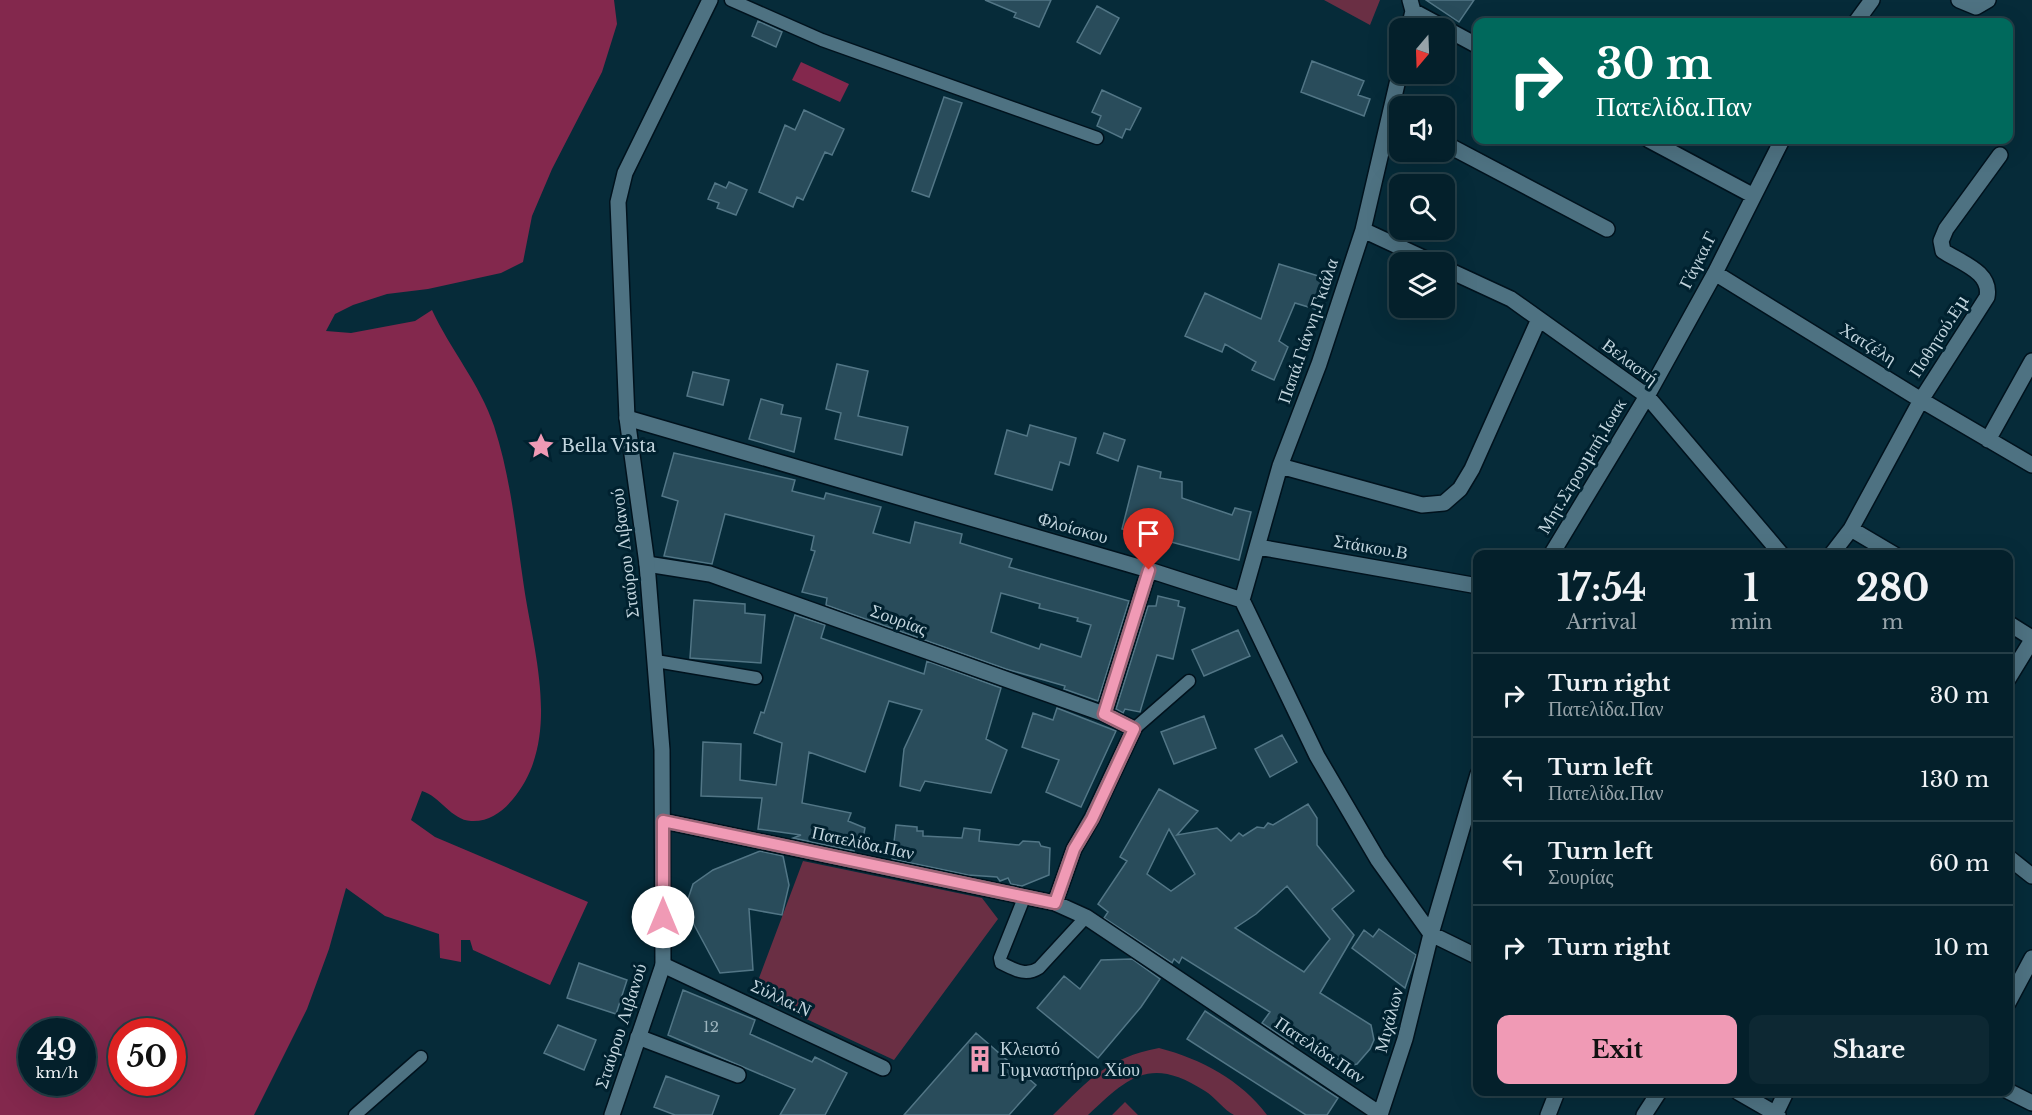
<!DOCTYPE html>
<html lang="en">
<head>
<meta charset="utf-8">
<style>
	:root { --surface:#04202b; --page:#0d2833; --text:#f1f3f6; --muted:#97a3a9; --line:#253e47; --accent:#f09ab5 }
	body { margin:0; font-family:"Libre Baskerville",serif; background:var(--page); color:var(--text); height:100vh; display:flex; flex-direction:column; font-size:22px; white-space:nowrap }
	* { box-sizing:border-box; margin:0 }
	p { font-size:20px; color:var(--muted) }
	.icon { flex:none; width:33px; height:33px; fill:none; stroke:currentColor; stroke-width:2; stroke-linecap:round; stroke-linejoin:round }
	.map { position:relative; flex:1; overflow:hidden }
	.side { position:absolute; left:1473px; top:550px; width:540px; height:546px; display:flex; flex-direction:column; background:var(--surface); border-radius:12px; box-shadow:0 6px 24px #0002,0 0 0 2px var(--line) }
	.side>* { flex:none }
	.banner { position:absolute; left:1473px; top:18px; width:540px; height:126px; border-radius:12px; box-shadow:0 6px 24px #0002,0 0 0 2px var(--line); background:#00695c; color:#fff; overflow:hidden }
	.needle { width:39px; rotate:199deg }
	.tools { position:absolute; left:1389px; top:18px; display:grid; gap:12px }
	.tools a { display:grid; place-items:center; width:66px; height:66px; border-radius:12px; background:var(--surface); box-shadow:0 6px 24px #0002,0 0 0 2px var(--line); font-size:30px }
	.speed { position:absolute; left:18px; top:1018px; display:flex; gap:12px; font-size:30px; font-weight:700; text-align:center }
	.speed>* { display:grid; place-content:center; width:78px; height:78px; border-radius:50%; background:var(--surface); box-shadow:0 6px 24px #0002,0 0 0 2px var(--line); line-height:1 }
	.speed small { font-size:15px; font-weight:400 }
	.speed .limit { border:9px solid #d22; background:#fff; color:#111 }
	.pin { position:absolute; display:grid; place-items:center; width:51px; height:51px; color:#fff; margin:-62px -26px; border-radius:50% 50% 50% 0; rotate:-45deg; box-shadow:0 0 6px #0007 }
	.pin .icon { rotate:45deg }
	.me { position:absolute; width:66px; margin:-33px; rotate:0deg; stroke-linejoin:round; filter:drop-shadow(0 0 4px #0008) }
	.turn { display:flex; align-items:center; gap:21px; height:126px; padding:0 24px; font-size:27px }
	.turn .icon { width:78px; height:78px; stroke-width:2.5 }
	.turn b { display:block; font-size:42px; line-height:51px }
	.eta { display:flex; justify-content:space-evenly; align-items:center; height:102px; text-align:center }
	.eta b { font-size:36px; font-weight:800; line-height:42px }
	.button { display:flex; gap:12px; margin-top:auto; padding:12px 24px }
	.button a { flex:1; height:69px; border-radius:12px; background:var(--accent); color:#111; font-size:24px; font-weight:800; line-height:69px; text-align:center }
	.button a+a { background:var(--page); color:var(--text) }
	ul { padding:0; list-style:none }
	li { display:flex; align-items:center; gap:18px; height:84px; padding:0 24px; border-top:2px solid var(--line) }
	li div { flex:1 }
	li b { display:block; font-size:22px }
	li em { font-style:normal }
	.map>svg:first-child { display:block }
	.green { fill:#6a2f44 }
	.water { fill:#83284d; fill-rule:evenodd }
	.building { fill:#294c5b; stroke:#527686; stroke-width:1.5; fill-rule:evenodd }
	.lines { fill:none; stroke-linecap:round; stroke-linejoin:round }
	.lane-casing { stroke:#00121d; stroke-width:15 }
	.street-casing { stroke:#00121d; stroke-width:18 }
	.secondary-casing { stroke:#00121d; stroke-width:18 }
	.lane { stroke:#4e7282; stroke-width:12 }
	.street { stroke:#4e7282; stroke-width:15 }
	.secondary { stroke:#4e7282; stroke-width:15 }
	.route-casing { stroke:#9c6476; stroke-width:15 }
	.route { stroke:#f09ab5; stroke-width:10 }
	.labels { text-anchor:middle; stroke-width:6; stroke-linejoin:round; paint-order:stroke }
	.number-label { font-size:15px; fill:#9cb3bd }
	.street-label { font-size:18px; fill:#c2d5de; stroke:#00212f }
	.poi-label { font-size:18px; fill:#c2d5de; stroke:#00212f; text-anchor:start }
</style>
</head>
<body>
<div class="map">
<svg width="2032" height="1115" viewBox="0 0 2032 1115">
	<rect width="100%" height="100%" fill="#062b39"/>
	<path class="green" d="M1324,0H1380L1370,25Z
		M803,861L982,898L998,919L894,1060L753,994Z
		M1159,1048C1201,1059 1241,1080 1267,1115C1258,1115 1242,1115 1234,1115C1225,1111 1215,1097 1205,1091C1151,1056 1129,1076 1088,1115H1053C1090,1079 1107,1058 1159,1048Z
		M1125,1102L1138,1115H1112Z"/>
	<path class="water" d="M0,0H614L617,24L602,72L552,169L532,216L523,262L501,273L428,289L387,294L353,305L335,314L326,331L351,333L415,321L432,310C450,349 480,384 494,426C511,478 516,533 524,587C534,654 562,740 513,799C502,812 489,822 471,821C451,820 440,796 422,791L411,820L435,837L588,902L550,985L473,950L470,940H461V962L440,958L439,934L385,916L346,888L329,949L307,1009L254,1115H0ZM32,1032H82V1083H32ZM122,1032H172V1083H122Z
		M801,62L849,84L840,102L792,80Z"/>
	<path class="building" d="M985,0H1051L1039,27L1014,17L1016,13Z
		M1426,0H1474L1459,22Z
		M1097,6L1119,18L1100,54L1077,42Z
		M758,21L782,32L776,47L752,36Z
		M1312,61L1364,81L1358,95L1370,99L1364,116L1301,92Z
		M1102,90L1141,108L1130,130L1126,129L1122,138L1097,126L1101,116L1092,112Z
		M944,97L962,103L929,197L912,191Z
		M804,110L844,129L832,155L825,152L803,200L797,197L793,207L759,192L785,125L795,130Z
		M729,182L747,190L736,215L717,208L719,203L708,199L715,183L726,188Z
		M1279,264L1325,278L1315,309L1295,303L1279,341L1288,347L1274,380L1252,370L1256,362L1225,344L1222,352L1185,336L1205,293L1261,319Z
		M837,364L868,371L858,416L908,427L902,455L835,439L841,413L826,409Z
		M693,372L729,380L723,405L687,396Z
		M761,399L783,405L781,414L801,418L794,452L749,439Z
		M1030,425L1076,438L1069,465L1060,462L1052,490L995,474L1007,430L1027,436Z
		M1104,433L1125,440L1118,461L1097,453Z
		M674,453L795,480L792,491L824,499L826,493L881,507L873,533L910,543L915,522L962,534L960,543L1012,559L1009,567L1129,601L1098,701L1064,689L1065,686L1006,669L826,605L827,598L802,592L815,551L811,550L814,536L725,514L712,564L664,556L678,501L662,496ZM1001,593L1040,604L1039,608L1078,618L1077,621L1091,625L1081,657L1041,644L1039,649L991,632Z
		M1138,466L1161,472L1160,478L1182,482V498L1232,515L1235,508L1251,512L1239,560L1122,529Z
		M1158,596L1179,601L1178,606L1185,608L1173,659L1157,655L1140,712L1125,709L1123,713L1116,709L1148,606H1156Z
		M694,600L745,604V613L765,615L761,663L690,658Z
		M795,615L825,625L821,638L924,674L927,661L1001,688L986,739L1007,750L991,793L925,781L920,791L900,786L904,749L922,710L889,701L865,772L809,752L802,803L851,813L848,821L865,828L862,844L856,843L854,851L793,838L801,835L758,829L762,798L701,796L703,742L741,744L740,780L776,785L782,743L754,733L761,712L764,713Z
		M1238,630L1250,656L1204,676L1192,650Z
		M1057,708L1116,731L1081,807L1046,792L1059,760L1022,747L1033,713L1053,720Z
		M1204,716L1216,748L1174,764L1161,732Z
		M1282,735L1297,762L1270,777L1255,749Z
		M1159,789L1198,811L1177,835L1217,828L1231,841L1239,833L1243,836L1257,827L1264,828L1268,823L1273,825L1308,804L1317,818V845L1354,891L1332,909L1354,935L1320,993L1371,1025L1374,1040L1370,1049L1357,1064L1348,1066L1301,1033L1293,1044L1262,1023L1270,1012L1182,957L1179,963L1174,959L1172,963L1104,918L1108,912L1098,904L1127,861L1120,857ZM1169,829L1195,874L1171,891L1147,874ZM1287,886L1330,939L1304,972L1235,928L1256,914Z
		M896,825L917,827V831H923V836L962,838L964,828L980,830L979,841L1019,845L1023,841L1039,842L1041,846L1050,848L1049,875L1022,886L1011,884L1008,878L1000,881L997,877L968,875L892,859Z
		M760,851L783,856L789,885L782,915L749,909L753,970L720,973L685,908L693,884L713,870Z
		M1379,929L1416,955L1405,988L1352,948L1364,930L1373,937Z
		M1132,959L1160,979L1141,1007L1098,1058L1037,1008L1064,976L1080,989L1101,960Z
		M579,963L627,980L616,1014L567,998Z
		M683,990L755,1020L750,1034L812,1062L815,1057L847,1073L825,1115H780L795,1089L668,1035Z
		M1205,1011L1338,1098L1327,1115H1306L1187,1039Z
		M558,1025L596,1040L584,1070L544,1053Z
		M976,1033L1036,1085L1009,1115H904Z
		M666,1076L719,1096L712,1115H675L654,1107Z"/>
	<g class="lines">
		<defs>
			<path id="lane" d="M731,0L822,40L1097,138
				M656,661L756,678
				M1134,729L1189,681
				M1024,898L1000,958L1001,963C1014,969 1025,977 1039,968L1086,917
				M355,1115L421,1057"/>
			<path id="street" d="M1959,0L1976,7L1988,0
				M1413,11L1478,46
				M1856,22L1872,0
				M1409,28L1413,11L1410,0
				M1649,140L1752,195
				M1444,143L1607,229
				M1363,230L1432,262
				M1444,268L1511,299L1647,396L1782,555
				M1715,273L1921,400L2032,465
				M627,418L1149,570L1242,600L1317,756L1378,860L1431,934L1478,957
				M1988,440L2032,361
				M1280,466L1422,505L1444,503L1460,489L1472,469L1539,319
				M1851,529L1895,555
				M1258,547L1478,586
				M1551,555L1647,396L1715,273L1782,140
				M1831,555L1851,529L1921,400L1987,297C1992,272 1961,263 1943,251L1941,241L1946,229L2000,155
				M647,564L710,574L1104,714L1134,729L1092,818L1074,849L1055,903
				M1242,600L1280,466L1319,364L1363,230L1400,71
				M2008,623L2032,638
				M2008,679L2032,640
				M1104,714L1149,570
				M663,821L1055,903L1086,917L1380,1114
				M2008,857L2032,876
				M663,965L883,1068
				M2008,1003L2032,958
				M638,1037L738,1075
				M2008,1091L2032,1103
				M1738,1092L1778,1115
				M1380,1115L1405,1039L1431,934L1478,774
				M1548,1115L1557,1092
				M1644,1115L1659,1092
				M1775,1115L1786,1092"/>
			<path id="secondary" d="M612,1115L663,965L662,750L647,564L627,418L618,202L625,173L710,0"/>
		</defs>
		<use href="#lane" class="lane-casing"/>
		<use href="#street" class="street-casing"/>
		<use href="#secondary" class="secondary-casing"/>
		<use href="#lane" class="lane"/>
		<use href="#street" class="street"/>
		<use href="#secondary" class="secondary"/>
	</g>
	<g class="lines">
		<defs>
			<path id="route" d="M663,917V821L1055,903L1074,849L1092,819L1134,729L1104,714L1149,570"/>
		</defs>
		<use href="#route" class="route-casing"/>
		<use href="#route" class="route"/>
	</g>
	<defs>
		<symbol id="sight-bare" viewBox="-9 -9 18 18"><path d="M0-6L1.8-2.2L6-1.7L2.9 1.2L3.7 5.4L0 3.3L-3.7 5.4L-2.9 1.2L-6-1.7L-1.8-2.2Z" fill="#f09ab5" stroke="#00212f" stroke-width="2.5" paint-order="stroke"/></symbol>
		<symbol id="building-bare" viewBox="-9 -9 18 18"><path d="M-4-6H4V6H1V3H-1V6H-4ZM-2.5-4.3h1.7v1.8h-1.7ZM.8-4.3h1.7v1.8H.8ZM-2.5-1h1.7V.8h-1.7ZM.8-1h1.7V.8H.8Z" fill="#f09ab5" stroke="#00212f" stroke-width="2.5" paint-order="stroke"/></symbol>
	</defs>
	<g fill-rule="evenodd">
		<use href="#sight-bare" x="522" y="427" width="38" height="38"/>
		<use href="#building-bare" x="961" y="1040" width="38" height="38"/>
	</g>
	<g class="labels">
		<g class="number-label">
			<text x="711" y="1032">12</text>
		</g>
		<g class="street-label">
			<text transform="translate(1698 260) rotate(-63)" y="6">Γάγκα.Γ</text>
			<text transform="translate(1308 331) rotate(-71)" y="6">Παπά.Γιάννη.Γκιάλα</text>
			<text transform="translate(1939 336) rotate(-57)" y="6">Ποθητού.Εμ</text>
			<text transform="translate(1868 344) rotate(32)" y="6">Χατζέλη</text>
			<text transform="translate(1630 362) rotate(37)" y="6">Βελαστή</text>
			<text transform="translate(1582 466) rotate(-59)" y="6">Μητ.Στρουμπή.Ιωακ</text>
			<text transform="translate(1073 528) rotate(16)" y="6">Φλοίσκου</text>
			<text transform="translate(1371 547) rotate(10)" y="6">Στάικου.Β</text>
			<text transform="translate(625 553) rotate(-97)" y="6">Σταύρου Λιβανού</text>
			<text transform="translate(899 620) rotate(20)" y="6">Σουρίας</text>
			<text transform="translate(863 843) rotate(12)" y="6">Πατελίδα.Παν</text>
			<text transform="translate(781 998) rotate(25)" y="6">Σύλλα.Ν</text>
			<text transform="translate(1389 1020) rotate(-75)" y="6">Μιχάλων</text>
			<text transform="translate(621 1026) rotate(-72)" y="6">Σταύρου Λιβανού</text>
			<text transform="translate(1320 1050) rotate(34)" y="6">Πατελίδα.Παν</text>
		</g>
		<g class="poi-label">
			<text x="561" y="452">Bella Vista</text>
			<text x="1000" y="1055">Κλειστό<tspan x="1000" dy="21">Γυμναστήριο Χίου</tspan></text>
		</g>
	</g>
</svg>
<div class="tools">
<a><svg class="needle" viewBox="-14 -14 28 28"><path d="M0-13l5 13h-10z" fill="#e53935"/><path d="M0 13l5-13h-10z" fill="#97a3a9"/></svg></a>
<a><svg class="icon" aria-label="sound" viewBox="0 0 24 24"><path d="M4 9h4l5-4v14l-5-4H4zM17 9q2 3 0 6"/></svg></a>
<a><svg class="icon" aria-label="search" viewBox="0 0 24 24"><circle cx="10" cy="10" r="6"/><path d="M15 15l6 6"/></svg></a>
<a><svg class="icon" aria-label="layers" viewBox="0 0 24 24"><path d="M12 4l9 5-9 5-9-5zM3 14l9 5 9-5"/></svg></a>
</div>
<div class="speed"><div>49<small>km/h</small></div><div class="limit">50</div></div>
<div class="pin" style="left:1149px;top:570px;background:#d93025"><svg class="icon" aria-label="arrive" viewBox="0 0 24 24"><path d="M6 21V4h12l-3 4 3 4H6"/></svg></div>
<svg class="me" style="left:663px;top:917px" viewBox="-20 -20 40 40"><circle r="19" fill="#fff"/><path d="M0-13L10 11 0 6-10 11z" fill="#f09ab5"/></svg>
<div class="banner">
<div class="turn"><svg class="icon" aria-label="right" viewBox="0 0 24 24"><path d="M7 20v-9h11M14 6l5 5-5 5"/></svg><div><b>30 m</b>Πατελίδα.Παν</div></div>
</div>
<section class="side">
<div class="eta">
<div><b>17:54</b><p>Arrival</p></div>
<div><b>1</b><p>min</p></div>
<div><b>280</b><p>m</p></div>
</div>
<ul>
<li><svg class="icon" aria-label="right" viewBox="0 0 24 24"><path d="M7 20v-9h11M14 6l5 5-5 5"/></svg><div><b>Turn right</b><p>Πατελίδα.Παν</p></div><em>30 m</em></li>
<li><svg class="icon" aria-label="left" viewBox="0 0 24 24"><path d="M17 20v-9H6M10 6l-5 5 5 5"/></svg><div><b>Turn left</b><p>Πατελίδα.Παν</p></div><em>130 m</em></li>
<li><svg class="icon" aria-label="left" viewBox="0 0 24 24"><path d="M17 20v-9H6M10 6l-5 5 5 5"/></svg><div><b>Turn left</b><p>Σουρίας</p></div><em>60 m</em></li>
<li><svg class="icon" aria-label="right" viewBox="0 0 24 24"><path d="M7 20v-9h11M14 6l5 5-5 5"/></svg><div><b>Turn right</b></div><em>10 m</em></li>
</ul>
<div class="button"><a>Exit</a><a>Share</a></div>
</section>
</div>
</body>
</html>
